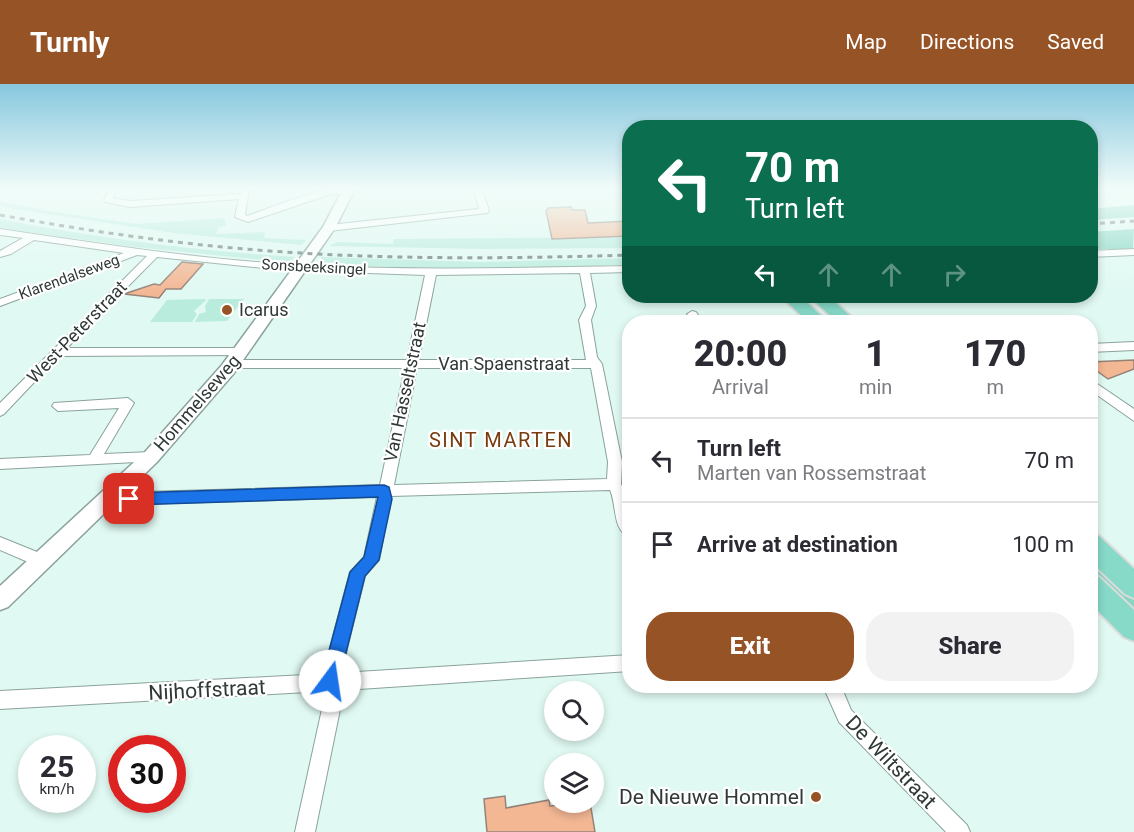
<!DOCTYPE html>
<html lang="en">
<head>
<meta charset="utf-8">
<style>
	:root { --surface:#fff; --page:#f2f2f3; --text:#2b2b33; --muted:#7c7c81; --line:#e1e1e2; --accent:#965325 }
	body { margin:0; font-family:Roboto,sans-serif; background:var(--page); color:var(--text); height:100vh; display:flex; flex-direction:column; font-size:22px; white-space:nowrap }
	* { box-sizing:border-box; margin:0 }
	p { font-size:20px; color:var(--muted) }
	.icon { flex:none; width:33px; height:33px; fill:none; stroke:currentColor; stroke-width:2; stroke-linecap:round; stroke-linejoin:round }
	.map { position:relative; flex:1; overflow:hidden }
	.side { position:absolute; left:622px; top:231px; width:476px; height:378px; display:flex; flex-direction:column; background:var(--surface); border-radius:24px; box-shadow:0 3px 9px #0003 }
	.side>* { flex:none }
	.hud { position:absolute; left:622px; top:36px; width:476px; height:183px; border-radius:24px; box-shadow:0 3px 9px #0003; background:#0b6e4f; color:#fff; overflow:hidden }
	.fabs { position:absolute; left:544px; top:597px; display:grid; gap:12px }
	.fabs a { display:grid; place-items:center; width:60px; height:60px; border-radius:50%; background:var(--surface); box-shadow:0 3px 9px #0003; font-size:30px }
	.speed { position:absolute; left:18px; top:651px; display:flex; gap:12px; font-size:30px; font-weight:700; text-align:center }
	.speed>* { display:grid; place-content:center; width:78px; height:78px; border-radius:50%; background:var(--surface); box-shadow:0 3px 9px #0003; line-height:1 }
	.speed small { font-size:15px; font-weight:400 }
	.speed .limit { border:9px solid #d22; background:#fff; color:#111 }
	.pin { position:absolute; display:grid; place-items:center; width:51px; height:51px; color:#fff; margin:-26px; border-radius:12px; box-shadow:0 3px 9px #0006 }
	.me { position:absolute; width:66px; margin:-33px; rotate:14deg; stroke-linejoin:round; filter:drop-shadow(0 0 4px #0008) }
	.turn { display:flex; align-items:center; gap:21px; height:126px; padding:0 24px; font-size:27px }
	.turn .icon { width:78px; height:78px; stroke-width:2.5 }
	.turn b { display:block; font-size:42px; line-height:51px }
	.lanes { display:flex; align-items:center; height:57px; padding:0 24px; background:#0003; justify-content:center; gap:30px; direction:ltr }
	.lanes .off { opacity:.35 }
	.eta { display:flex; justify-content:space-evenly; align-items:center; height:102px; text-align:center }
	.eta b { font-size:36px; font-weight:800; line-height:42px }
	.primary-button { display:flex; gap:12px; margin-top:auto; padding:12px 24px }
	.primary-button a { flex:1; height:69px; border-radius:24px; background:var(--accent); color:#fff; font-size:24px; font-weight:800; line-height:69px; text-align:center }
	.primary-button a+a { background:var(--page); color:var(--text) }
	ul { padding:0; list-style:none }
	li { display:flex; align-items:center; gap:18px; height:84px; padding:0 24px; border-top:2px solid var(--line) }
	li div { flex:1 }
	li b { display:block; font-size:22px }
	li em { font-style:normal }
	header { display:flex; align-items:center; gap:36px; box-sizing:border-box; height:84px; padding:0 30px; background:var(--accent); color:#fff }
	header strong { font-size:28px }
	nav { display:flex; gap:33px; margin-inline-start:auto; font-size:21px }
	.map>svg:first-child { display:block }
	.green { fill:#baecde }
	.forest { fill:#86d6c2 }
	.building { fill:#f3b794; stroke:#958378; stroke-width:1.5 }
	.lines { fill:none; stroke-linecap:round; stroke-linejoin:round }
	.minor-casing { stroke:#8ba29c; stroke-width:2 }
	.tertiary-casing { stroke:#8ba29c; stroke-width:3 }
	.primary-casing { stroke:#dadbdb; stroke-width:4 }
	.minor { fill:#fff; fill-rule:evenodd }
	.tertiary { fill:#fff; fill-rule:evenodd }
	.primary { fill:#87d9c8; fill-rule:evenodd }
	.rail { stroke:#6b7a76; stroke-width:3; stroke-dasharray:5 5; stroke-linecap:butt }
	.route { fill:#1a73e8; stroke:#114b97; stroke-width:1.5 }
	.poi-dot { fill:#965325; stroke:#fff; stroke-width:2 }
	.labels { text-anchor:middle; stroke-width:4.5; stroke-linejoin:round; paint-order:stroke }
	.far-street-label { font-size:15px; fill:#2f3936; stroke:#fff }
	.poi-label { font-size:18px; fill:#2f3936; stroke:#fff; text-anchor:start }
	.street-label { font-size:18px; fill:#2f3936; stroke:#fff }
	.neighbourhood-label { font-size:20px; letter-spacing:1.5px; fill:#783c0f; stroke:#fff }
	.near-street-label { font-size:21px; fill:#2f3936; stroke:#fff }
	.near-poi-label { font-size:21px; fill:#2f3936; stroke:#fff; text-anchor:end }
</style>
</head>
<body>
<header>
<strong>Turnly</strong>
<nav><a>Map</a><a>Directions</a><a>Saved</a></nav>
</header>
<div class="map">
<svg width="1134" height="748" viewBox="0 0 1134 748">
	<rect width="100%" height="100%" fill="#e0f9f2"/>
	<path class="green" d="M0,117L49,127L136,140L224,134L226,141L218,144L216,150L265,148L264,154L306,156L302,161L174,149L9,124L0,122Z
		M0,135C97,154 196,167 295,173L290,177L283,178L135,163L0,144Z
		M630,153V163L625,164L485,165L329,162L337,158L393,160L394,155Z
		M321,173L479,178L630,174V181C528,184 427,185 326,181L320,177Z
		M209,215H244L227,237L195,238L199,230L206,228L205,222Z
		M167,216L205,215L206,216L194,227L197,230L192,238H150Z"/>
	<path class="forest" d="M1134,121V133L1091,136V125Z
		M1134,145L1133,165H1091L1090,148Z
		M1091,470L1134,514V532L1091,489Z"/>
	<path class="building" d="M571,123L572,126H585L588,139L630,137V152L552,155L546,127L548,124Z
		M182,178L203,180L181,205H166L159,214L124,210L154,200L160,201Z
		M1134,276V285L1108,295L1090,282V278Z
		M505,712L506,724L549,716L550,722L590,718L595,748H487L484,715Z"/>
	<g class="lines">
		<defs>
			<path id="minor" d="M109,105H117L113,114L130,117L240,110L241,105H249L245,131L247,132C269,125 334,96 352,107L348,110H331L248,138L235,133L239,115L130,123L105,118L104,116Z
				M474,105H482L489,127L487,129L329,147L324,144L329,141L479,125Z
				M0,145C95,159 189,174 284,180C399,187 515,184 630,182V188L590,189L596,222L591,236L597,273L602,280L622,378L621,400L628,415L630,425V453C612,447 617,421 610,406L391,412L379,476L365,492L341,589L630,571V587L344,606L315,748H295L326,607L0,625V607L323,590L350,488L364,473L377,413L108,421L103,419L101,415L103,411L108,409L380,401L405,284H231L225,280L231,276H407L425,191L283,186L157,173L67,264H241L245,265L247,268L245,271L59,272L4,330L0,332V319L147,172L137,171L0,222V215L124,169L34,156L11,170L0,173V167L23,154L0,151ZM580,189L586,222L579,236L586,276H419L436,191ZM417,284H591L608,378L607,395L394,401Z
				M1134,165V171L1090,173V167Z
				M692,227L696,228L703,238H693L687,230Z
				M1134,258V266L1090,268V260Z
				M1090,295L1134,325V337L1090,306Z
				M128,314L134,319L104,370L151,368L156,369L158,373L156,377L0,385V375L90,371L119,324L58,327L52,322L54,319Z
				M0,453L47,472L50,477L47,482L42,484L0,466Z
				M823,602H841L851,626L967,741L970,748H946L839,638Z"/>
			<path id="tertiary" d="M343,105H355L335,144L234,289L157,378L8,523L0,526V502L145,368L222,281L323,143Z"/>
			<path id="primary" d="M781,212H800L828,238H808Z
				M809,212H828L857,238H837Z
				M1090,449L1099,452L1134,485V514L1125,510L1090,477Z
				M1090,489L1099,493L1134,526V557L1124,553L1090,519Z"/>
		</defs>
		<use href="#minor" class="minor-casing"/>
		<use href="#tertiary" class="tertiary-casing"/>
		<use href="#primary" class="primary-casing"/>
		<use href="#minor" class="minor"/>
		<use href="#tertiary" class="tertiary"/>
		<use href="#primary" class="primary"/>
		<path class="rail" d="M0,131C78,145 156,157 234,164C366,176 498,175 630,171
			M1090,140L1134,137"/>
	</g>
	<linearGradient id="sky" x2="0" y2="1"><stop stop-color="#86c7de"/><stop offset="0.5" stop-color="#f1fcf9"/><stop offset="1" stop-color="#f1fcf9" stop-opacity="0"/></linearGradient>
	<rect width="1134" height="209" fill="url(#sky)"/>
	<path class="route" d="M384,401L389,403L392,415L379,476L365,492L339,597L336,604L330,606L324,604L321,597L350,488L364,473L378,413L129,421L124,419L122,415L124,411L129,409Z"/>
	<g class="poi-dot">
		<circle cx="227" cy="226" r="6"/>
		<circle cx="816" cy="713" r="6"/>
	</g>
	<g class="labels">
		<g class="far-street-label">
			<text transform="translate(314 183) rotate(3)" y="5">Sonsbeeksingel</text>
			<text transform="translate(69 193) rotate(-20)" y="5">Klarendalseweg</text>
		</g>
		<g class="poi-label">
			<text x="239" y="232">Icarus</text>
		</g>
		<g class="street-label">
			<text transform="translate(77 248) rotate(-46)" y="6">West-Peterstraat</text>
			<text x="504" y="286">Van Spaenstraat</text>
			<text transform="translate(405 308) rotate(-78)" y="6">Van Hasseltstraat</text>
			<text transform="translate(197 319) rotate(-49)" y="6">Hommelseweg</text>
		</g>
		<g class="neighbourhood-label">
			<text x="501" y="363">SINT MARTEN</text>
		</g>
		<g class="near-street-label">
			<text transform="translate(207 606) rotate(-3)" y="7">Nijhoffstraat</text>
			<text transform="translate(891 678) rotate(46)" y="7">De Wiltstraat</text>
		</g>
		<g class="near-poi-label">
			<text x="804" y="720">De Nieuwe Hommel</text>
		</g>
	</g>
</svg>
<div class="fabs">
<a><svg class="icon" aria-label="search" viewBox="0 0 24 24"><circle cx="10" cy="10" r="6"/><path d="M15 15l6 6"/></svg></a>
<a><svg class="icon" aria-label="layers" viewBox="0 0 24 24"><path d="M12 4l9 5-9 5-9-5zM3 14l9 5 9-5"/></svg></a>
</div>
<div class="speed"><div>25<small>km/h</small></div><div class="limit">30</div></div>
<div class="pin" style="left:129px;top:415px;background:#d93025"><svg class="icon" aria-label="arrive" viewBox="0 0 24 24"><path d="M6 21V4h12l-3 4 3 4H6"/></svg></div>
<svg class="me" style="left:330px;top:597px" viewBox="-20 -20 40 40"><circle r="19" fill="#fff"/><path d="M0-13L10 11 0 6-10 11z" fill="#1a73e8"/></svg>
<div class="hud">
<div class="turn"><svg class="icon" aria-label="left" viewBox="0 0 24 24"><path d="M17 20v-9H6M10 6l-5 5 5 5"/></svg><div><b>70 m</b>Turn left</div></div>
<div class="lanes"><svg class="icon" aria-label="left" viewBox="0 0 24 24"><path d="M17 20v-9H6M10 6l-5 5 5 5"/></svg><svg class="icon off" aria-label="ahead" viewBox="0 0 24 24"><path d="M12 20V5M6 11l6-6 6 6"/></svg><svg class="icon off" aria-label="ahead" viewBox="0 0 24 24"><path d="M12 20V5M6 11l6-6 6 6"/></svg><svg class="icon off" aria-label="right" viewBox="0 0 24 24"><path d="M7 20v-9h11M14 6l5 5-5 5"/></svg></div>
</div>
<section class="side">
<div class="eta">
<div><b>20:00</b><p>Arrival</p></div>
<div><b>1</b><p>min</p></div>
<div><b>170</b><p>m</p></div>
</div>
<ul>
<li><svg class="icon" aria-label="left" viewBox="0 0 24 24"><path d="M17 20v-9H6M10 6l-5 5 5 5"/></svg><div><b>Turn left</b><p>Marten van Rossemstraat</p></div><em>70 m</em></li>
<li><svg class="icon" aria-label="arrive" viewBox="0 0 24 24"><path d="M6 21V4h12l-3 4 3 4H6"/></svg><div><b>Arrive at destination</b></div><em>100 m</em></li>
</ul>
<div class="primary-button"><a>Exit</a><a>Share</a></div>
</section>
</div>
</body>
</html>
